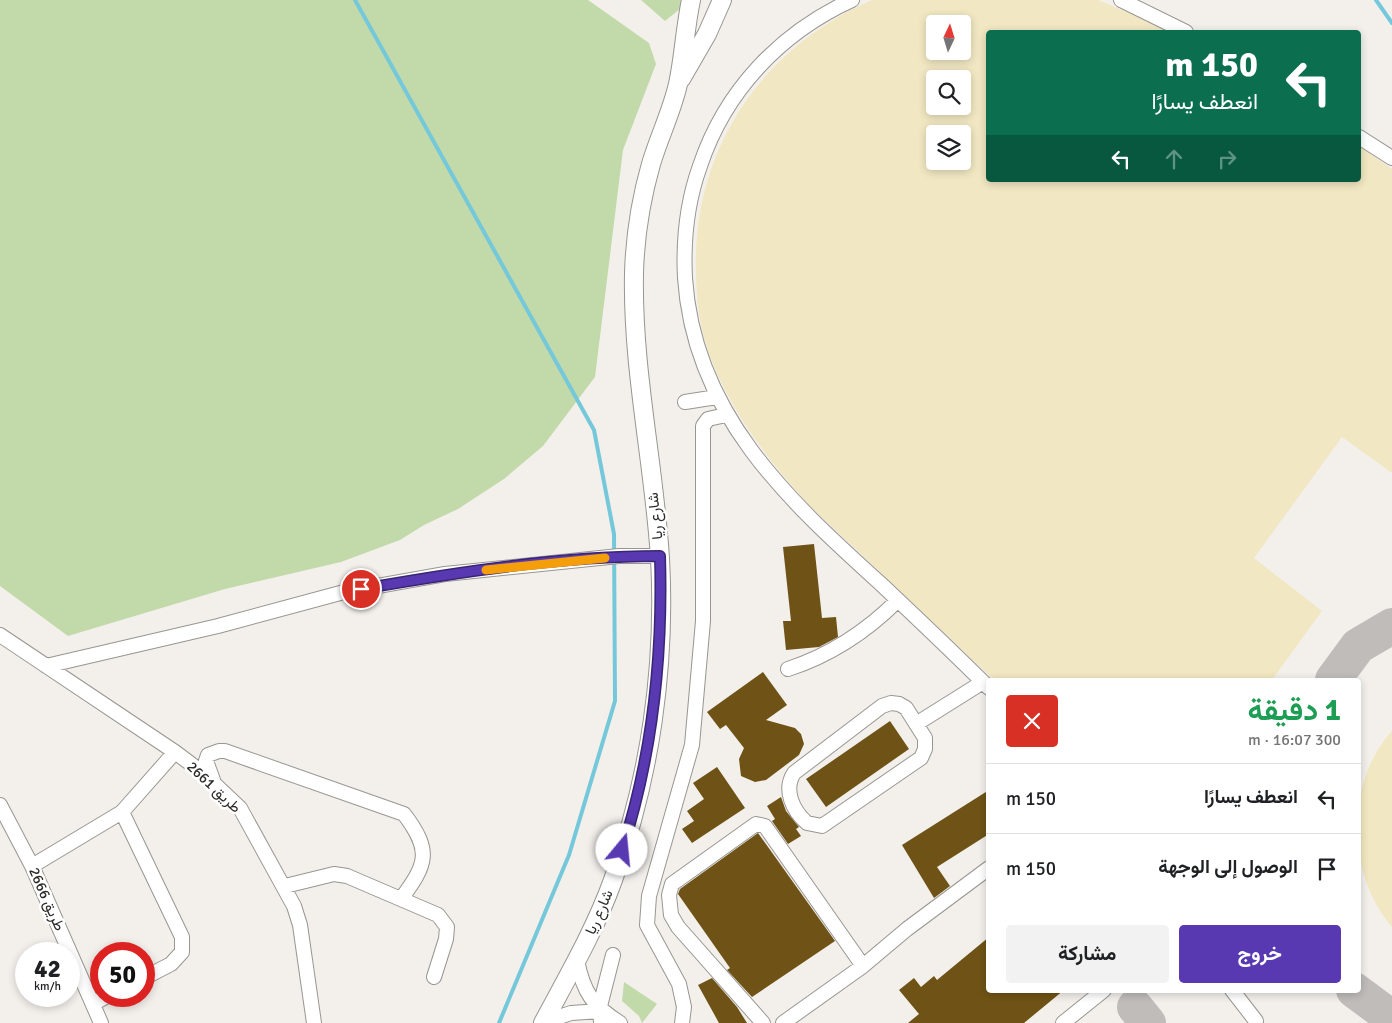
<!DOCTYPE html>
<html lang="ar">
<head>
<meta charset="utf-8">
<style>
	:root { --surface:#fff; --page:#f2f2f2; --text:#202124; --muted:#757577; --line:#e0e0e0; --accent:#5839b1 }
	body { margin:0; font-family:Signika,Vazirmatn,sans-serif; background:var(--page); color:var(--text); direction:rtl; height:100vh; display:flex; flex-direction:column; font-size:19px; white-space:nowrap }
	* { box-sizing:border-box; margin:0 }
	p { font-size:16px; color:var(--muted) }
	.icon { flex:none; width:28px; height:28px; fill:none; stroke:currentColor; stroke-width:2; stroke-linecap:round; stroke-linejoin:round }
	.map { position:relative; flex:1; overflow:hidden; direction:ltr }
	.side { position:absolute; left:986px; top:678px; width:375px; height:315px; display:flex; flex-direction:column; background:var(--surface); border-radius:5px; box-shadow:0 2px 8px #0003; direction:rtl }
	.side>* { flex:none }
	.guide { position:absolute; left:986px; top:30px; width:375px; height:152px; border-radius:5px; box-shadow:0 2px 8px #0003; direction:rtl; background:#0b6e4f; color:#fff; overflow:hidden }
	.needle { width:32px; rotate:4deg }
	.controls { position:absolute; left:926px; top:15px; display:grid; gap:10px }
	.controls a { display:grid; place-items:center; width:45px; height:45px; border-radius:5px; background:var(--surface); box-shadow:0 2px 8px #0003; font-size:25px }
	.speed { position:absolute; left:15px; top:942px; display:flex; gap:10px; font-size:25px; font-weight:700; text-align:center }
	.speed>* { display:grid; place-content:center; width:65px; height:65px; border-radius:50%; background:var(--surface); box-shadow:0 2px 8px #0003; line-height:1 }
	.speed small { font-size:12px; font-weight:400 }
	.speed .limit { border:8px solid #d22; background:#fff; color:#111 }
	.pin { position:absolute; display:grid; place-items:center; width:42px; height:42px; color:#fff; margin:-21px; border:2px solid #fff; border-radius:50%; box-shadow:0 1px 5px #0007 }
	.me { position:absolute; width:55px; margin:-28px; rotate:17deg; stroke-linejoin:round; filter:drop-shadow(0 0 4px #0008) }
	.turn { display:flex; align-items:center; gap:18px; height:105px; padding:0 20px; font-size:22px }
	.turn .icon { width:65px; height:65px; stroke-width:2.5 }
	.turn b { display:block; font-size:35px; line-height:42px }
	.lanes { display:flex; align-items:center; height:48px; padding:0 20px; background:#0003; justify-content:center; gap:25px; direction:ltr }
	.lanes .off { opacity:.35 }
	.round { display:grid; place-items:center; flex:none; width:52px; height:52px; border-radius:5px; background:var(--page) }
	.head { display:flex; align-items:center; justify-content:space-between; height:85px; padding:0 20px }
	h1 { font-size:30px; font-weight:700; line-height:38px; color:#1e9e55 }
	.cta { display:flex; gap:10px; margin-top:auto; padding:10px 20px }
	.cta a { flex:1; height:58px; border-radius:5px; background:var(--accent); color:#fff; font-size:20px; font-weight:700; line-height:58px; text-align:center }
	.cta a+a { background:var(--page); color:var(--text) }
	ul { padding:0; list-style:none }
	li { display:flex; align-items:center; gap:15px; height:70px; padding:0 20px; border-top:1px solid var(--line) }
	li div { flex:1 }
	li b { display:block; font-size:19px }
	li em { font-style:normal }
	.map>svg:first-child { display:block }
	.green { fill:#c2daaa }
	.sand { fill:#f1e7c2; fill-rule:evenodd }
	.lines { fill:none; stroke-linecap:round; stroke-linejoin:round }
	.stream { stroke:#75c8d9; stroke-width:4 }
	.taxiway { stroke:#bfbcb9; stroke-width:36 }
	.building { fill:#6f5316 }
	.minor-casing { stroke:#989692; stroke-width:16 }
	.major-casing { stroke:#989692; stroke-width:20 }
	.minor { stroke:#fff; stroke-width:14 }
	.major { stroke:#fff; stroke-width:18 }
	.route-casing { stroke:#392573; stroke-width:12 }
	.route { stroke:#5839b1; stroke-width:9 }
	.slow { stroke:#f59e0b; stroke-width:9 }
	.labels { text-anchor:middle; stroke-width:5; stroke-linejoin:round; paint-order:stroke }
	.street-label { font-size:15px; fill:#2c2b29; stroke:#fff }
</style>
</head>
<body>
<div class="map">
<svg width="1392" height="1023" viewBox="0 0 1392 1023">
	<rect width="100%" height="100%" fill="#f3f0ec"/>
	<path class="green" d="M0,0H588L649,43L656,64L623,150L595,377L543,446L504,479L458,509L424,525L400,540L341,562L225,589L68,636L0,586Z
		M641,0H691L665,21Z
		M624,982L657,1004L642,1023L639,1016L622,1001Z"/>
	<path class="sand" d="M872,0H1098L1141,18L1168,32H989V180H1359V146L1392,169V473L1342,437L1254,558L1322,611L1272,680H994L809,505C769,461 733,415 711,359C700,332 696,299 696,270C693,148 762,48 872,0ZM935,24H962V51H935ZM935,79H962V106H935ZM935,134H962V161H935Z
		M1392,731V927C1347,875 1344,783 1392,731Z"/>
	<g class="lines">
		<path class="stream" d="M355,0L594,430L614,534L615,701L569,855L499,1023
			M1376,0L1392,23"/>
		<path class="taxiway" d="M1333,680L1358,646L1392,626
			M1354,990L1392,1018
			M1135,1007L1148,1023"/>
	</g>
	<path class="building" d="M814,544L822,618L836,617L838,637L819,647L786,650L783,621H791L783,547Z
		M763,672L787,705L766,720L795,728L801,734L804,744L799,755L766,780L755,782L741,776L739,759L744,748L726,725L720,729L707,712Z
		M890,721L909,749L826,807L806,779Z
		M717,767L745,808L692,843L682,829L694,821L687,811L704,799L693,783Z
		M989,790V834L937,867L950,886L934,898L902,845Z
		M781,797L786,811L799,827L796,829L801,836L788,844L772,821L775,819L767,806Z
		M758,833L835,941L752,997L727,970L730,968L678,894L680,889Z
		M989,937V990H1064L1024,1023H908L919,1014L899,990L914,978L921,987L934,976L937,980Z
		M712,978L737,1007L747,1023H719L698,985Z"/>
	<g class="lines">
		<defs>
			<path id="minor" d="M852,0C780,33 725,91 700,166C687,202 683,239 685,278C694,414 787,499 882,585C918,619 954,653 989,688
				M1121,0L1186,32
				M1359,137L1392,158
				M685,402L717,397
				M0,635L175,752L203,773L240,808L294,906L300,925L314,1023
				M46,666L218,626L344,592L445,574L619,556H660
				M788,669C831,655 866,632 898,600
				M891,703L899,704L906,708L925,738V749L921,758L822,826L807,823C793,811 783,790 794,773L882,706Z
				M916,724L983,682
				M213,780L206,761L208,755L219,751H225L404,814C432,851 427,864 401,899
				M0,805L32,866L101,1023
				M122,812L182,937V952L171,964L144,978
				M32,866L122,812L175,752
				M285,886L334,874L347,876L438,915L447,927L446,939L434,977
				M577,960C583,992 593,1006 620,1023
				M1232,990L1256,1021
				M93,1004L107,996
				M544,1022L571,1013L601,1011
				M601,1023L600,1006L613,955
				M682,1023L684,1007L679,984L647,925L649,896L692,745L703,621V426L708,419L726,415
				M763,1023L678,927L671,915L669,895L672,884L756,824L765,826L863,966
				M783,1023L863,966L907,929L989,868
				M1063,1023L1104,990"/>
			<path id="major" d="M681,79L707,34L722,0
				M543,1023C568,976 595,930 613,880C650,778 666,667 660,558C654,463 632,369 634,273C635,237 641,199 651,164C659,137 672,111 678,84C684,56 685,28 691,0"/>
		</defs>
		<use href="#minor" class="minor-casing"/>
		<use href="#major" class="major-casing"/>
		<use href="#minor" class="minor"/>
		<use href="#major" class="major"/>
	</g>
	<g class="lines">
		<defs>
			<path id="route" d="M361,589C459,572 560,556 660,556C663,656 653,754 622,850"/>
		</defs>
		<use href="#route" class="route-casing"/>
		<use href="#route" class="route"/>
		<path class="slow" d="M486,570L605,558"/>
	</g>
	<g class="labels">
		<g class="street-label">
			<text transform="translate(655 516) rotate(-96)" y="5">شارع ريا</text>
			<text transform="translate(214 787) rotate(43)" y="5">طريق 2661</text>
			<text transform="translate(47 899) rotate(66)" y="5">طريق 2666</text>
			<text transform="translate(599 912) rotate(-66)" y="5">شارع ريا</text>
		</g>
	</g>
</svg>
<div class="controls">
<a><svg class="needle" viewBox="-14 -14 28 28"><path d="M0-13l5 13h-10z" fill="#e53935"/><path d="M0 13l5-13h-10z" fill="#757577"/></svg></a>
<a><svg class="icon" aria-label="search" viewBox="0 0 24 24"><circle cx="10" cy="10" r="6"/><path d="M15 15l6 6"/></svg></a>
<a><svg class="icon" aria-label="layers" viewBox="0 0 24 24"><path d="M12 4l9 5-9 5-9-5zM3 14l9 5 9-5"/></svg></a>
</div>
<div class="speed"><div>42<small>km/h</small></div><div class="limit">50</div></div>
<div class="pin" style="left:361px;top:589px;background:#d93025"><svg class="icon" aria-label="arrive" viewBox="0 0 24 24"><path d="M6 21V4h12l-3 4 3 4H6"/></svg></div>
<svg class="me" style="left:622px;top:850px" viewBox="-20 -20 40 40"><circle r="19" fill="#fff"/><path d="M0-13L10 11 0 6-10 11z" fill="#5839b1"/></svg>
<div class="guide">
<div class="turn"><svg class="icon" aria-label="left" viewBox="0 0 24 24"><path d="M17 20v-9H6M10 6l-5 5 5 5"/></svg><div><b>150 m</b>انعطف يسارًا</div></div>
<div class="lanes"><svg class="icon" aria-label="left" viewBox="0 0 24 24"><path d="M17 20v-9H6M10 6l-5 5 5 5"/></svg><svg class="icon off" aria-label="ahead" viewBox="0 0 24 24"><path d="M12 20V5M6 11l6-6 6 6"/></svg><svg class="icon off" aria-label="right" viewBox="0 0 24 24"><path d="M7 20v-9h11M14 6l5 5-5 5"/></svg></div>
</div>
<section class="side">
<div class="head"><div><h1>1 دقيقة</h1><p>300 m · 16:07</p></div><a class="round" style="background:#d93025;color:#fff"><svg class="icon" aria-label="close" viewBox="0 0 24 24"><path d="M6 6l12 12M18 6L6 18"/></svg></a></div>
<ul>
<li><svg class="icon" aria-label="left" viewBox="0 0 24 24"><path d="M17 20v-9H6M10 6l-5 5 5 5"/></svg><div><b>انعطف يسارًا</b></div><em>150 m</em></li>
<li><svg class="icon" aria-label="arrive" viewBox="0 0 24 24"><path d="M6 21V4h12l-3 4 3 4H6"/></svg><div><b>الوصول إلى الوجهة</b></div><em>150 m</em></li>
</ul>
<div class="cta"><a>خروج</a><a>مشاركة</a></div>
</section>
</div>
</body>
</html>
